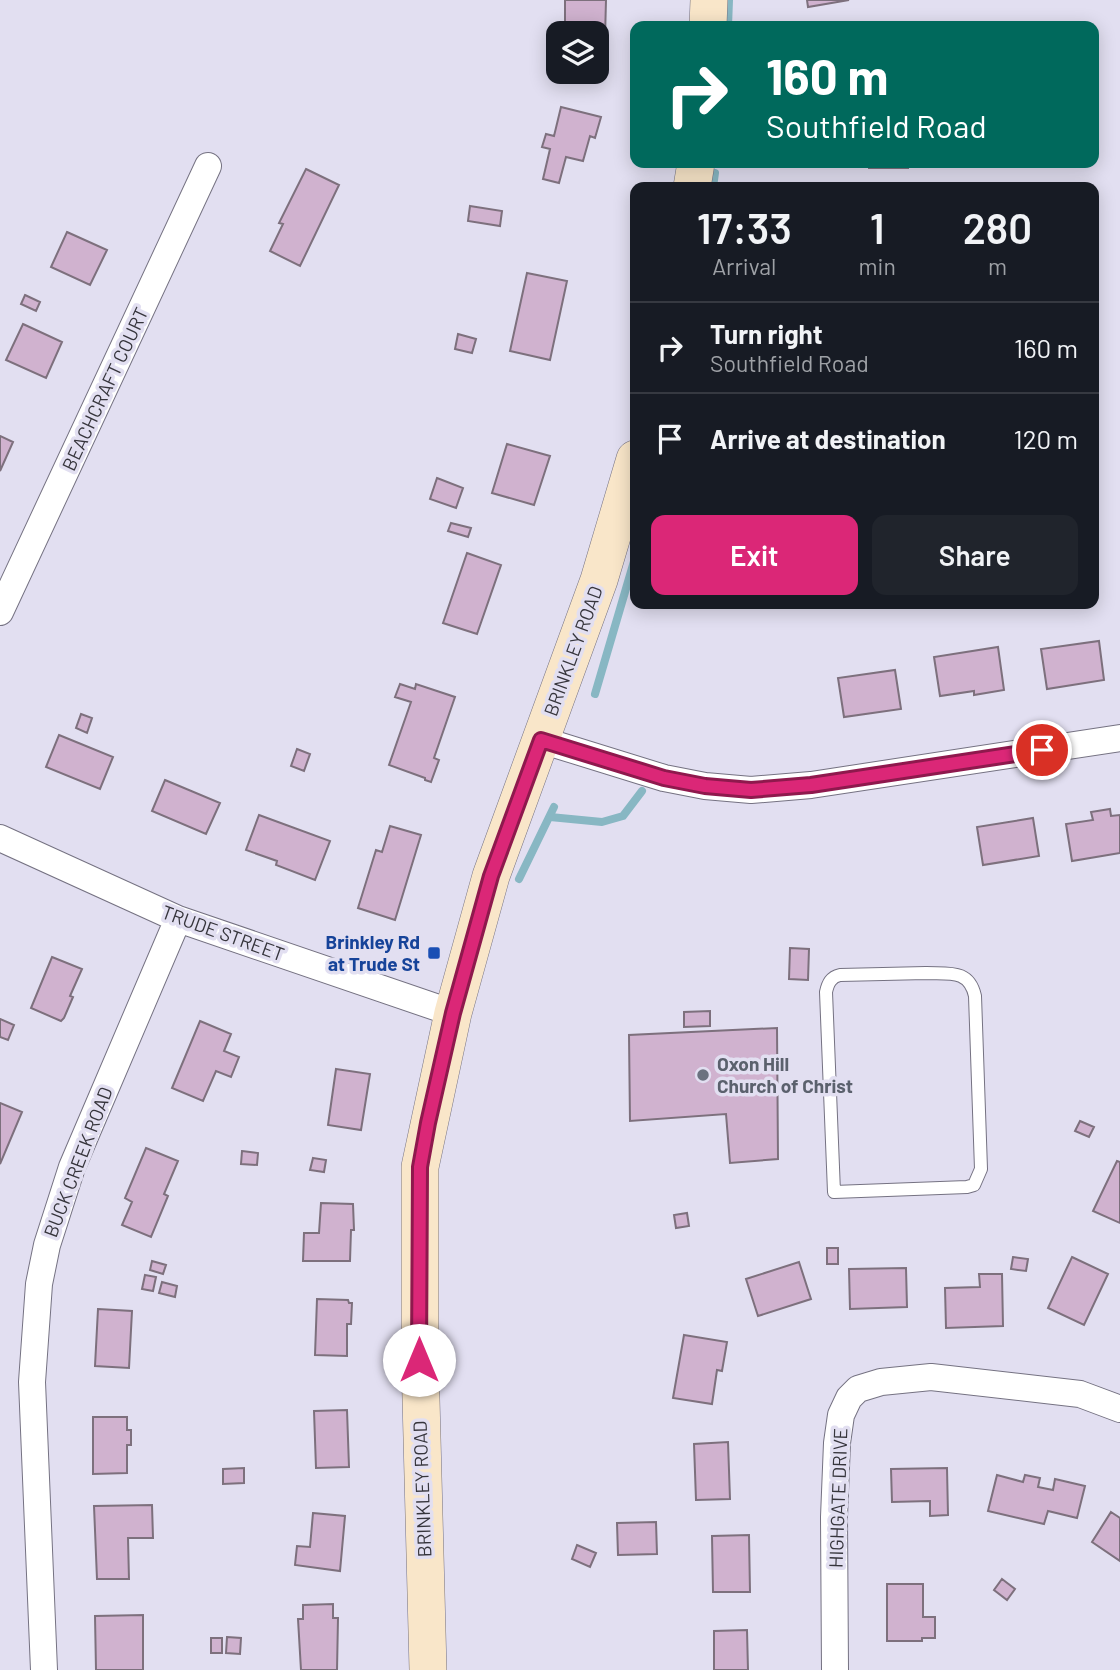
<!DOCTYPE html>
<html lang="en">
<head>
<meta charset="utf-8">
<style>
	:root { --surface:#171b24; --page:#20242c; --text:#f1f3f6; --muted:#9ea1a6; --line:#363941; --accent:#db2777 }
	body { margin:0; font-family:Barlow,sans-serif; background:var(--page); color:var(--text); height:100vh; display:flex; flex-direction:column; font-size:26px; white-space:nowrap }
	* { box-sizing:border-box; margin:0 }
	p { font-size:23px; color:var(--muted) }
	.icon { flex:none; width:38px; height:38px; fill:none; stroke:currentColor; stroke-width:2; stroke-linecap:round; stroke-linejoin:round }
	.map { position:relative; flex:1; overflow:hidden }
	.details { position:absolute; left:630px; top:182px; width:469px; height:427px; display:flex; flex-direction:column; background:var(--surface); border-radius:14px; box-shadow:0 4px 18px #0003 }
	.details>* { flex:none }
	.hud { position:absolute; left:630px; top:21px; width:469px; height:147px; border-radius:14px; box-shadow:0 4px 18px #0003; background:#00695c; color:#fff; overflow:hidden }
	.tools { position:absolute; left:546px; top:21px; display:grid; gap:14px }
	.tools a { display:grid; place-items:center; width:63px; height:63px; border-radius:14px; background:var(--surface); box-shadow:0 4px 18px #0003; font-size:35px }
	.pin { position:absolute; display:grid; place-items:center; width:60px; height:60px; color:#fff; margin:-30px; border:4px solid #fff; border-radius:50%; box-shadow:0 2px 7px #0007 }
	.me { position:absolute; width:77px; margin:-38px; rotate:0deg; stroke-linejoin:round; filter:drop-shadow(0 0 5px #0008) }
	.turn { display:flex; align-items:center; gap:24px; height:147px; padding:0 21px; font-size:32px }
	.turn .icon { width:91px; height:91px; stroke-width:2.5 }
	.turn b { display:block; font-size:49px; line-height:60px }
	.eta { display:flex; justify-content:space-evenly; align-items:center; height:119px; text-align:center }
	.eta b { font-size:42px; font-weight:600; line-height:49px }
	.cta { display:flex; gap:14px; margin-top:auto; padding:14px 21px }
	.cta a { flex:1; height:80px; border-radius:14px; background:var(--accent); color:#fff; font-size:28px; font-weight:600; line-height:80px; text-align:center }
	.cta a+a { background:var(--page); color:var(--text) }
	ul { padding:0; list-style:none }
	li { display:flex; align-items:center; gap:21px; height:91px; padding:0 21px; border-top:2px solid var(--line) }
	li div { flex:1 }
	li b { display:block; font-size:26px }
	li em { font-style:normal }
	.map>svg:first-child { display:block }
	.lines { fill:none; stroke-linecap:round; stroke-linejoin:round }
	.stream { stroke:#88b7c3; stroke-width:8 }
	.building { fill:#d0b2cf; stroke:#7d707d; stroke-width:2 }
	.service-casing { stroke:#757282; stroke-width:14 }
	.minor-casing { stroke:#757282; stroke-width:28 }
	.secondary-casing { stroke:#757282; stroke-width:38 }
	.service { stroke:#fff; stroke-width:12 }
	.minor { stroke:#fff; stroke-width:26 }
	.secondary { stroke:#f9e6c9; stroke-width:37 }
	.route-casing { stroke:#8e194d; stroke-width:18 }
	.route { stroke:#db2777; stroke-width:12 }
	.transit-dot { fill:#1a4fb4; stroke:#e2dff1; stroke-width:2.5 }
	.worship-dot { fill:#6b7280; stroke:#e2dff1; stroke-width:2.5 }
	.labels { text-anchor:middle; stroke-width:7; stroke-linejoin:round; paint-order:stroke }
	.street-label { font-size:19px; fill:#36353c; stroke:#e2dff1 }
	.transit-label { font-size:19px; font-weight:bold; fill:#164399; stroke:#e2dff1; text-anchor:end }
	.worship-label { font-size:19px; font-weight:bold; fill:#5b616d; stroke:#e2dff1; text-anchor:start }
</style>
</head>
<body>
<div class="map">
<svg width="1120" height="1670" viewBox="0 0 1120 1670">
	<rect width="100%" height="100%" fill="#e2dff1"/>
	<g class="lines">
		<path class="stream" d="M728,26L729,0
			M713,187L715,173
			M595,694L635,558
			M550,817L602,822L623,816L642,791
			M519,879L554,807"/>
	</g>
	<path class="building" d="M565,0H606L605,38H597V33H573V23H565Z
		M807,0H849L808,7Z
		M561,107L601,117L595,138L590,136L583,161L566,157L559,183L543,179L550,149L542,147L546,134L554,136Z
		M869,163H908V168H869Z
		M306,169L339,185L300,266L270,251L283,224L279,223Z
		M470,206L502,211L500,226L468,221Z
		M67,232L107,250L90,285L51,267Z
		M527,273L567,281L550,360L510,351Z
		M25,295L40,302L36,311L21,304Z
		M23,324L62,342L46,378L6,360Z
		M458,334L476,339L472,353L455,349Z
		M0,436L13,442L0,471Z
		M507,444L550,456L534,505L492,493Z
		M437,478L463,488L456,508L430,499Z
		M451,523L471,528L468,537L448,531Z
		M467,553L501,565L477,634L443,623Z
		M1099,641L1104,680L1047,689L1041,649Z
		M998,647L1004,690L974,695V691L940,696L934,657Z
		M895,670L901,709L844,717L838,678Z
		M400,684L415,689L416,684L455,697L434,758L439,760L431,782L425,780V778L389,765L411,702L395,697Z
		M81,714L92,718L87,733L76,728Z
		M59,735L113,757L100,789L46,767Z
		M297,749L310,754L304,771L291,766Z
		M165,780L220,803L206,834L152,811Z
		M1110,809L1111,816L1120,815V853L1072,861L1066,824L1093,820L1091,812Z
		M259,815L330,841L315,880L276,865L277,861L246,850Z
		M1033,818L1039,856L983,865L977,827Z
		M390,826L421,835L395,920L358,908L376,850L382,852Z
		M790,948L809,949L808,980L789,979Z
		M52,957L82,969L70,996L73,997L64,1018L61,1021L31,1008Z
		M710,1011V1026L684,1027V1012Z
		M0,1019L14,1025L8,1040L0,1037Z
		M200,1021L231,1034L224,1051L239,1057L231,1077L216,1071L203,1101L172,1088Z
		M777,1028L778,1159L730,1163L726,1114L630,1121L629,1035Z
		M336,1069L370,1074L361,1130L328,1125Z
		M0,1103L22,1112L0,1164Z
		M1080,1121L1094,1127L1089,1137L1075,1131Z
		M146,1148L178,1161L164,1194L168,1196L151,1237L122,1225L132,1202L125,1198Z
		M242,1151L258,1153L257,1165L241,1164Z
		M313,1158L326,1160L324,1172L310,1170Z
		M1117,1161L1120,1162V1223L1093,1211Z
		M321,1203L353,1204L354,1230H351L350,1261H303L304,1233H319Z
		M687,1213L689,1226L676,1228L674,1215Z
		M827,1248H838V1264H827Z
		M1013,1257L1028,1259L1026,1271L1011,1269Z
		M1072,1257L1108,1274L1084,1325L1048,1308Z
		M152,1261L166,1265L163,1274L150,1270Z
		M799,1262L811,1299L758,1316L746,1279Z
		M906,1268L907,1307L850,1309L849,1269Z
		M979,1274H1002L1003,1326L946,1328L945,1288L980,1287Z
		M145,1275L156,1277L153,1291L142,1289Z
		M162,1282L177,1286L175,1297L159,1293Z
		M317,1299L348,1300L349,1303H352L351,1324H347V1356L315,1355Z
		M98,1309L132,1311L129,1368L95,1366Z
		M684,1335L727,1342L722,1371L717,1370L712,1404L673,1398Z
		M347,1410L349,1467L316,1468L314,1411Z
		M93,1417H127V1430H131V1445H127V1473L93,1474Z
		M728,1442L730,1499L696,1500L694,1444Z
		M244,1468V1483L223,1484V1469Z
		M947,1468L948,1515L930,1516V1501L892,1502L891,1469Z
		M997,1475L1023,1482L1025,1475L1040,1478L1038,1487L1053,1490L1055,1479L1085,1486L1077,1518L1048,1511L1044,1524L988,1511Z
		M152,1505L153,1538H128L129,1579H97L94,1506Z
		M1111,1512L1120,1518V1561L1092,1542Z
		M313,1513L345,1516L340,1571L295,1565L297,1546L310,1547Z
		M656,1522L657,1554L618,1555L617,1523Z
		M749,1535L750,1592H713L712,1536Z
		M577,1545L596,1553L590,1567L572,1559Z
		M1002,1579L1015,1589L1007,1600L994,1590Z
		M887,1584H923V1617H935V1638H922V1641H887Z
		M333,1604V1618H338L337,1670H301L298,1619H303V1605Z
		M143,1615V1670H96L95,1616Z
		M747,1630L748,1670H714V1631Z
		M227,1637L241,1638L240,1654L226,1653Z
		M211,1638H222V1653H211Z"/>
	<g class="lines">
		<defs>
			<path id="service" d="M926,973C949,974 969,969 975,996L981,1169L974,1185L967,1187L834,1192L826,992C828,983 831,977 840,975Z"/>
			<path id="minor" d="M0,612L208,166
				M541,740L664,778L705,786L751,790L811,785L1120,738
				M0,838L178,919L453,1013
				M44,1670L32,1382L39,1284L47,1245L72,1167L178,919
				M835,1670L834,1517L837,1443L841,1415L849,1398L858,1389L881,1382L931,1377L1080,1394L1120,1409"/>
			<path id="secondary" d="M708,26L709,0
				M692,187L696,163
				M428,1670L420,1360V1167L453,1013L491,876L599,580L635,459"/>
		</defs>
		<use href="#service" class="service-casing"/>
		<use href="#minor" class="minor-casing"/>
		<use href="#secondary" class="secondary-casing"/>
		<use href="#service" class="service"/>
		<use href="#minor" class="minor"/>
		<use href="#secondary" class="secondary"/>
	</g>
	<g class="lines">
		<defs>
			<path id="route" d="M419,1360L420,1167L428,1123L453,1013L491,876L541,740L664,778L705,786L751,790L811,785L1042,750"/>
		</defs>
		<use href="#route" class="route-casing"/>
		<use href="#route" class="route"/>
	</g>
	<rect class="transit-dot" x="427" y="946" width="14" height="14" rx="3.5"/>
	<circle class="worship-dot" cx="703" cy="1075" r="7"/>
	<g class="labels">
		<g class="street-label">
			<text transform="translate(105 389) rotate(-65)" y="7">BEACHCRAFT COURT</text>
			<text transform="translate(573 651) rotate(-70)" y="7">BRINKLEY ROAD</text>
			<text transform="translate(223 933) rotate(20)" y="7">TRUDE STREET</text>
			<text transform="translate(78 1162) rotate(-69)" y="7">BUCK CREEK ROAD</text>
			<text transform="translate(422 1489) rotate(-92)" y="7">BRINKLEY ROAD</text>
			<text transform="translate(838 1498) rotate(-88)" y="7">HIGHGATE DRIVE</text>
		</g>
		<g class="transit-label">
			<text x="420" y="949">Brinkley Rd<tspan x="420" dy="22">at Trude St</tspan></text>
		</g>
		<g class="worship-label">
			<text x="717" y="1071">Oxon Hill<tspan x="717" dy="22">Church of Christ</tspan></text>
		</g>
	</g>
</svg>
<div class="tools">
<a><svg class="icon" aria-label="layers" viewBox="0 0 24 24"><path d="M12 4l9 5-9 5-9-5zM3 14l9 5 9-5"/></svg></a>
</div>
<div class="pin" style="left:1042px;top:750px;background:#d93025"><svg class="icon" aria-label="arrive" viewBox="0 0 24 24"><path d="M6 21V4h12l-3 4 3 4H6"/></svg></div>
<svg class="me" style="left:419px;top:1360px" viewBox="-20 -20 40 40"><circle r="19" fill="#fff"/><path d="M0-13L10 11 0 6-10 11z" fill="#db2777"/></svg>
<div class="hud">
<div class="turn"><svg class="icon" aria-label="right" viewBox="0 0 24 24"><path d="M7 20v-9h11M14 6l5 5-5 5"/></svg><div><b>160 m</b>Southfield Road</div></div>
</div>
<section class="details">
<div class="eta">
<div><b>17:33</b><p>Arrival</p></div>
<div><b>1</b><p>min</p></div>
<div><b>280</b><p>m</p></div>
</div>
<ul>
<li><svg class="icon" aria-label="right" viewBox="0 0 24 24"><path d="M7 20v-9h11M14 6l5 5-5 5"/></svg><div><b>Turn right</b><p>Southfield Road</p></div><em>160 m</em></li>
<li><svg class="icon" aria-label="arrive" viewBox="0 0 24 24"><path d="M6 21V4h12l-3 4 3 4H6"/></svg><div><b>Arrive at destination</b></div><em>120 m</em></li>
</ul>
<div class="cta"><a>Exit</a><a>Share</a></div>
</section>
</div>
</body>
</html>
